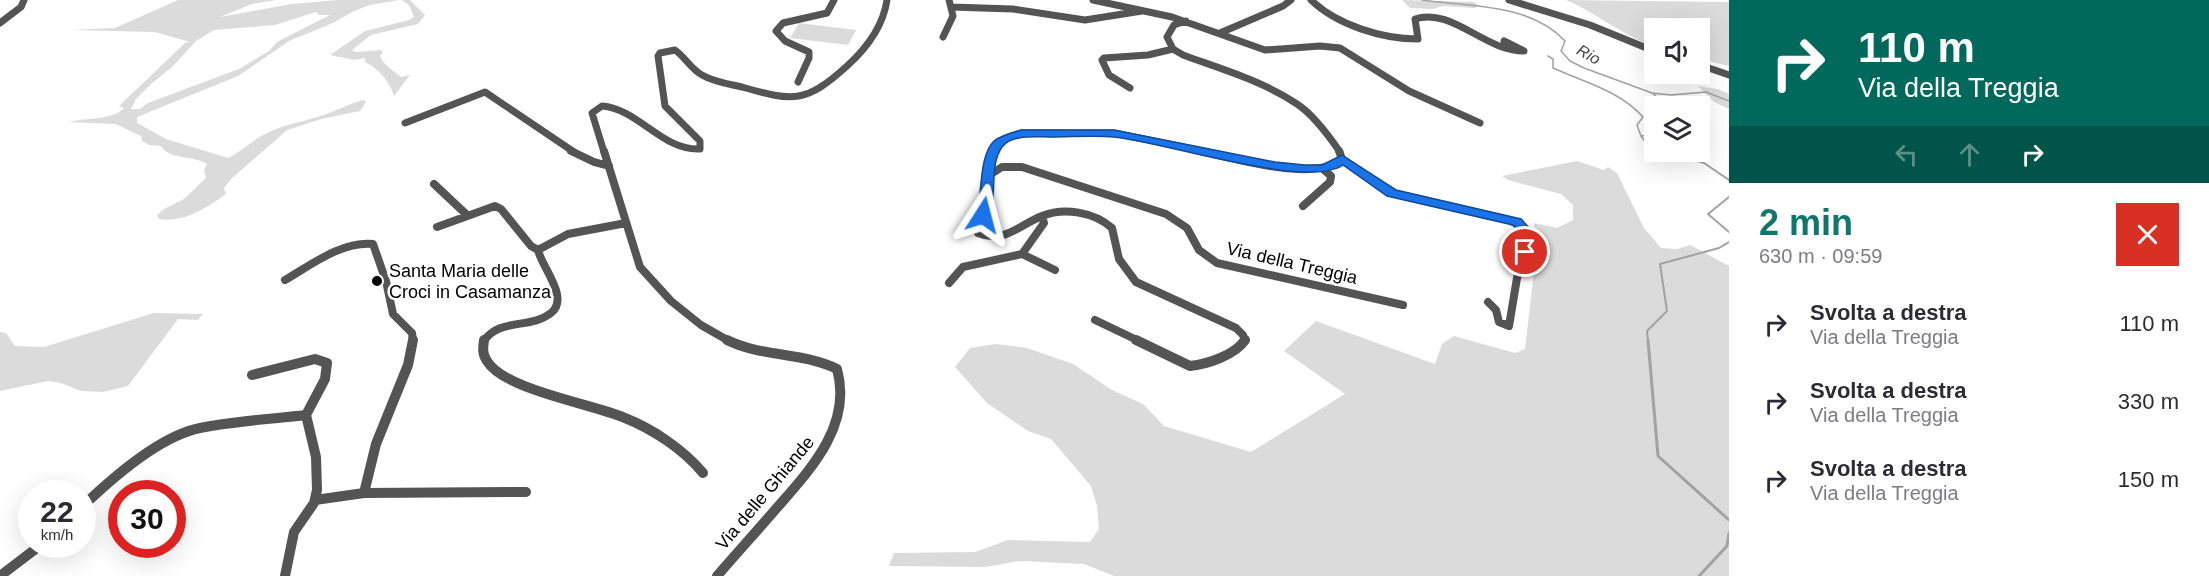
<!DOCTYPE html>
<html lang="it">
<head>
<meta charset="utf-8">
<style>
	:root { --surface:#fff; --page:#f2f2f3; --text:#2b2b33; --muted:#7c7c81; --accent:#0f766e }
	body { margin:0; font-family:Helvetica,sans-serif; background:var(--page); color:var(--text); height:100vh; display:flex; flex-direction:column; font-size:22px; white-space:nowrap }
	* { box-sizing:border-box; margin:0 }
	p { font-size:20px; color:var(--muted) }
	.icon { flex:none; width:33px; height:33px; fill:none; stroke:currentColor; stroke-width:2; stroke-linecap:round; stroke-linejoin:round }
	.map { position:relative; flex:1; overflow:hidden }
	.side { display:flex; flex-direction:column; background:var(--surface); width:480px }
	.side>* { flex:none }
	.hud { background:#00695c; color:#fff; overflow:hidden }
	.buttons { position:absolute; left:1644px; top:18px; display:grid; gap:12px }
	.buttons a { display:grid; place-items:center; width:66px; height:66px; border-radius:0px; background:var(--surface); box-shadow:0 6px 24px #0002; font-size:30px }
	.speed { position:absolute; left:18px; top:480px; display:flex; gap:12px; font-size:30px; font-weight:700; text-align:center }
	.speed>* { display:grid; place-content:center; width:78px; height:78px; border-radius:50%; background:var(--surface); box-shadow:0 6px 24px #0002; line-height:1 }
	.speed small { font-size:15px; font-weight:400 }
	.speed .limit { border:9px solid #d22; background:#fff; color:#111 }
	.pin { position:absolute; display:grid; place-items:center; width:51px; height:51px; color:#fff; margin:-26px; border:3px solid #fff; border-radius:50%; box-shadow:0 2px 6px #0007 }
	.me { position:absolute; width:66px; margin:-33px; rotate:9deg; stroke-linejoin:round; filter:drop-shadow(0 0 4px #0008) }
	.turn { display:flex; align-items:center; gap:21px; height:126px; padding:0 30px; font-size:27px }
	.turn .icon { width:78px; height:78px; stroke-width:2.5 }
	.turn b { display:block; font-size:42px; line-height:51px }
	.lanes { display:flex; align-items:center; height:57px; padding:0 30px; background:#0003; justify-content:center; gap:30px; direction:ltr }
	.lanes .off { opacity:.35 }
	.round { display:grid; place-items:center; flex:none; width:63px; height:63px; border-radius:0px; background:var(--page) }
	.headline { display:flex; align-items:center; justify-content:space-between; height:102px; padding:0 30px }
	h1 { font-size:36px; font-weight:600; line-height:45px; color:var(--accent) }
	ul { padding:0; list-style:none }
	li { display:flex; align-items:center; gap:18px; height:78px; padding:0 30px }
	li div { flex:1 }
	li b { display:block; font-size:22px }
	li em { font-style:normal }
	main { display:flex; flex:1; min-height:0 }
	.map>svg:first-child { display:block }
	.green { fill:#dbdbdb; fill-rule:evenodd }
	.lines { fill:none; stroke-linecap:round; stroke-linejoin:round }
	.stream-far2 { stroke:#a2a2a2; stroke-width:1.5 }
	.stream-far1 { stroke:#a2a2a2; stroke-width:2 }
	.stream { stroke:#a2a2a2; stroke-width:3 }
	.minor-far2 { stroke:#545454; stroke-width:7 }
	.minor-far1 { stroke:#545454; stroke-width:8 }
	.minor { stroke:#545454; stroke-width:10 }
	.route { fill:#1a73e8; stroke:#114b97; stroke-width:1.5 }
	.poi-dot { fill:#000; stroke:#fff; stroke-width:2 }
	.labels { text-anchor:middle; stroke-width:5; stroke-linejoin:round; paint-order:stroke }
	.far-water-label { font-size:16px; font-style:italic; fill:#434343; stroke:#fff }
	.street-label { font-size:18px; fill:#000; stroke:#fff }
	.poi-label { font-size:18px; fill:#000; stroke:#fff; text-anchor:start }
</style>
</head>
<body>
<main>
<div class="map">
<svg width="1729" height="576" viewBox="0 0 1729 576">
	<rect width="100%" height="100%" fill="#fff"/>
	<path class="green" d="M178,0H276L252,4L220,17L292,4L338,0H399L370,5L354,11L333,23L289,41L238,76L137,117V123L166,139L228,158C242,151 254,139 267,133C287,123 304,122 324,115C338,110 349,104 363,100L366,102L360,111L321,119L287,130L231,179L224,188L226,194C206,208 185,223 159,219L157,215L164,209L184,199L206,178L204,170L207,164C193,155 169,160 161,146L149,145L142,141L141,136L116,124L69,122C88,117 111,121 124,108L119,106L185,43L190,42L155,32L70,30L115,28ZM316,12L319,15H330L277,42L269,51L239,69L148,103L140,109H131L136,99L151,84L172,67L196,41L214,30L275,25Z
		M402,0H410L425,15L418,24L371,35L352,50L356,52L381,50L383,53L380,55C381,63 394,71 401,77L410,75L394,96C390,82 378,68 365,62V58L354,60L330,55L365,31L409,20L414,17L409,5Z
		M1402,0L1474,2L1478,5L1475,8L1443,6L1433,9L1410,8Z
		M1566,0L1729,2V66L1700,59V28H1654V46C1623,36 1597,13 1566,0Z
		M799,23L856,30L848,45L790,38Z
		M1698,86L1718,89L1729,94V109L1714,102Z
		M1577,161L1604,170L1608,167L1617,173L1644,228L1661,248L1677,249L1690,245L1729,266V576H1114L1084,564L1020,561L985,567L889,566L894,553L975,552L1008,540L1090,542L1099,529L1097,506L1091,486L1051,439L1028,431L987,403L955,367L970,348L996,344L1027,348L1073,364L1112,390L1143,404L1164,426L1251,452L1345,394L1284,351L1316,321L1435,364L1442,344L1454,336L1515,353L1525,349L1537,245L1534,223L1557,228L1573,220V205L1561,194L1508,180L1502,176Z
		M154,313L203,314L198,320L178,319L128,386L103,392L81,391L61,383L48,381L0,391V332L6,333L15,346L44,347Z"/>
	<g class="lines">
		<path class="stream-far2" d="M1422,0C1470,7 1530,3 1565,41L1561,51L1570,61L1584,68L1652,93L1671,95L1706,92L1729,101
			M1548,56L1553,59V68C1584,82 1620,91 1643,117L1637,125L1641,136
			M1652,93L1668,106
			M1654,135L1641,136L1646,143L1654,147"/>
		<path class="stream-far1" d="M1668,152L1704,163L1729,180
			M1729,197L1708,214L1729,232
			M1648,341L1647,331L1667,311L1660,264L1719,248L1729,242"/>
		<path class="stream" d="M1648,340L1658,456L1729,520
			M1699,576L1727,546L1729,533"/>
		<path class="minor-far2" d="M1093,0L1172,17L1265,50L1320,46L1340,48L1409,91L1480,123
			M1311,0C1337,25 1382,39 1418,39L1415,19C1452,7 1484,51 1524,51L1504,41
			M1509,0L1590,25L1654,51
			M951,7L1013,9L1085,20L1142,11
			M1186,21L1174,25L1167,37L1173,49L1183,55C1221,69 1263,81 1297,104C1314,115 1329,136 1340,152
			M0,23L21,7L24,0
			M1220,33L1283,6L1291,0
			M943,37L953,16L949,0
			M1700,65L1729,75
			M798,82L809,58V52L785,41L776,31L783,23L827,13L834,0
			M1130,88L1109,75L1102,60L1104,58L1148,55L1173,49
			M405,123L485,92L574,152
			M604,152L592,113L602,106C639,109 662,151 700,149V141L665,106L658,56L660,53L675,50C685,57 691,69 702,75C714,82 729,84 742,87C794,102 806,103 847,66C867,48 883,27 887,0
			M992,152L993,149L1009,137L1021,133H1114L1208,152"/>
		<path class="minor-far1" d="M571,151L594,162L609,166
			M604,151L640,267L671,301L701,325L729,341
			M993,151L987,200L976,229L978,233C1004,244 1019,225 1042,216C1064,207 1094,212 1112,228L1119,259L1136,282L1236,328L1243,335L1245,341
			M1200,151C1235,158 1313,183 1342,159L1339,151
			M1342,159L1392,193L1509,220L1522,226L1525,231V252L1517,278L1509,326L1499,322L1496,310L1488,302
			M988,176L1002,167H1022L1166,214L1187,228L1199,250L1217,263L1403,305
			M434,184L467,215
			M1303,206L1330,182L1331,176L1323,169
			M437,227L495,206L501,209L531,246L538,250
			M1022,254L1055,270
			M285,280C311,265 342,241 373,244L386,281L393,314L412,333L413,341
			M949,283L963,267L1022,254L1044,223L1042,216
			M1095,320L1139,341
			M484,341C499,318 531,329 551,313C570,298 542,268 538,250L568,234L626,223"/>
		<path class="minor" d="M484,340C483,348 482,354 487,361C504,390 593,404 625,418C653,429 684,450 703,473
			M1136,340L1190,366C1208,364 1235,355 1245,340
			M252,375L315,359L327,363L325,379L306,415
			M364,493L376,444L408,365L413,340
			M315,500L364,493L526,492
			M82,507C111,479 160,436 200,428C235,421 271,419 306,415L316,457L317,490L314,503L294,532L285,576
			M0,576L42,544
			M717,576C736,554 756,532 775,510C809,471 853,426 837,369C802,352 761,357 727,340"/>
	</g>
	<path class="route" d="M1021,130H1114L1275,162L1305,165H1322L1342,155L1396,190L1521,219L1532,231L1530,255H1521L1519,232L1513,225L1387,196L1343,165C1307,190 1161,141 1114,137C1093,135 1071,137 1050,137C1035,137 1012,134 1002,147C988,167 999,196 987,218H978L977,215C982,195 979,155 994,141C1000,136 1014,132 1021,130Z"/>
	<circle class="poi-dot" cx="377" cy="281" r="6"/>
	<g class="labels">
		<g class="far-water-label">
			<text transform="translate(1589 54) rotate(30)" y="6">Rio</text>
		</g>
		<g class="street-label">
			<text transform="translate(1292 263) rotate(13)" y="6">Via della Treggia</text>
			<text transform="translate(765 493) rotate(-50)" y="6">Via delle Ghiande</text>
		</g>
		<g class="poi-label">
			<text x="389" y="277">Santa Maria delle<tspan x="389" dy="21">Croci in Casamanza</tspan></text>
		</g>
	</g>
</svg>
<div class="buttons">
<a><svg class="icon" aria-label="sound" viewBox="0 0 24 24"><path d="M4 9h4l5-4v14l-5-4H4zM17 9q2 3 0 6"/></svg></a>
<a><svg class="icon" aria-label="layers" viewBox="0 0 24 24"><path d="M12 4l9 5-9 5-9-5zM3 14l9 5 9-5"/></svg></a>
</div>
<div class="speed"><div>22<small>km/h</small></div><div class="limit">30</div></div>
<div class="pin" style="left:1525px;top:252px;background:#d93025"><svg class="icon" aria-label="arrive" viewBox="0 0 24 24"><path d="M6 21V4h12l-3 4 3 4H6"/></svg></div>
<svg class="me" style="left:983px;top:215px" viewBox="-20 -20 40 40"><path d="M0-17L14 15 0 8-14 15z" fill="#1a73e8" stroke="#fff" stroke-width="4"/></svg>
</div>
<section class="side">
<div class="hud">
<div class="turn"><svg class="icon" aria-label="right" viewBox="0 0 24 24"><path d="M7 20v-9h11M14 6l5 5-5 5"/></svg><div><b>110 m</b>Via della Treggia</div></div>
<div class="lanes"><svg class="icon off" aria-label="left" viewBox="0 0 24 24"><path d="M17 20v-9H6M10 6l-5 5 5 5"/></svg><svg class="icon off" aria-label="ahead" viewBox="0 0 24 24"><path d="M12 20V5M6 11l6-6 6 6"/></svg><svg class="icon" aria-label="right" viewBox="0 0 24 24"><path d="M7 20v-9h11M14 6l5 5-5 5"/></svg></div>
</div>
<div class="headline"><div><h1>2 min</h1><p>630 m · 09:59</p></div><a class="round" style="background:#d93025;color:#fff"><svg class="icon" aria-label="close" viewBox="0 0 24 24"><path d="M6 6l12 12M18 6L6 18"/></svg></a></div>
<ul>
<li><svg class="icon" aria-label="right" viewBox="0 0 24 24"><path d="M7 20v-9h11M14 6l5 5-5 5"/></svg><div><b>Svolta a destra</b><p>Via della Treggia</p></div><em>110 m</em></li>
<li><svg class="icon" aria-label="right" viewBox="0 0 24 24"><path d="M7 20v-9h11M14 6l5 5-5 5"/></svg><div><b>Svolta a destra</b><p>Via della Treggia</p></div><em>330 m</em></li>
<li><svg class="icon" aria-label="right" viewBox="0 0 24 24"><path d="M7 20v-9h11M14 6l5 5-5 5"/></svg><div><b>Svolta a destra</b><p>Via della Treggia</p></div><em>150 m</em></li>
</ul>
</section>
</main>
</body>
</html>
